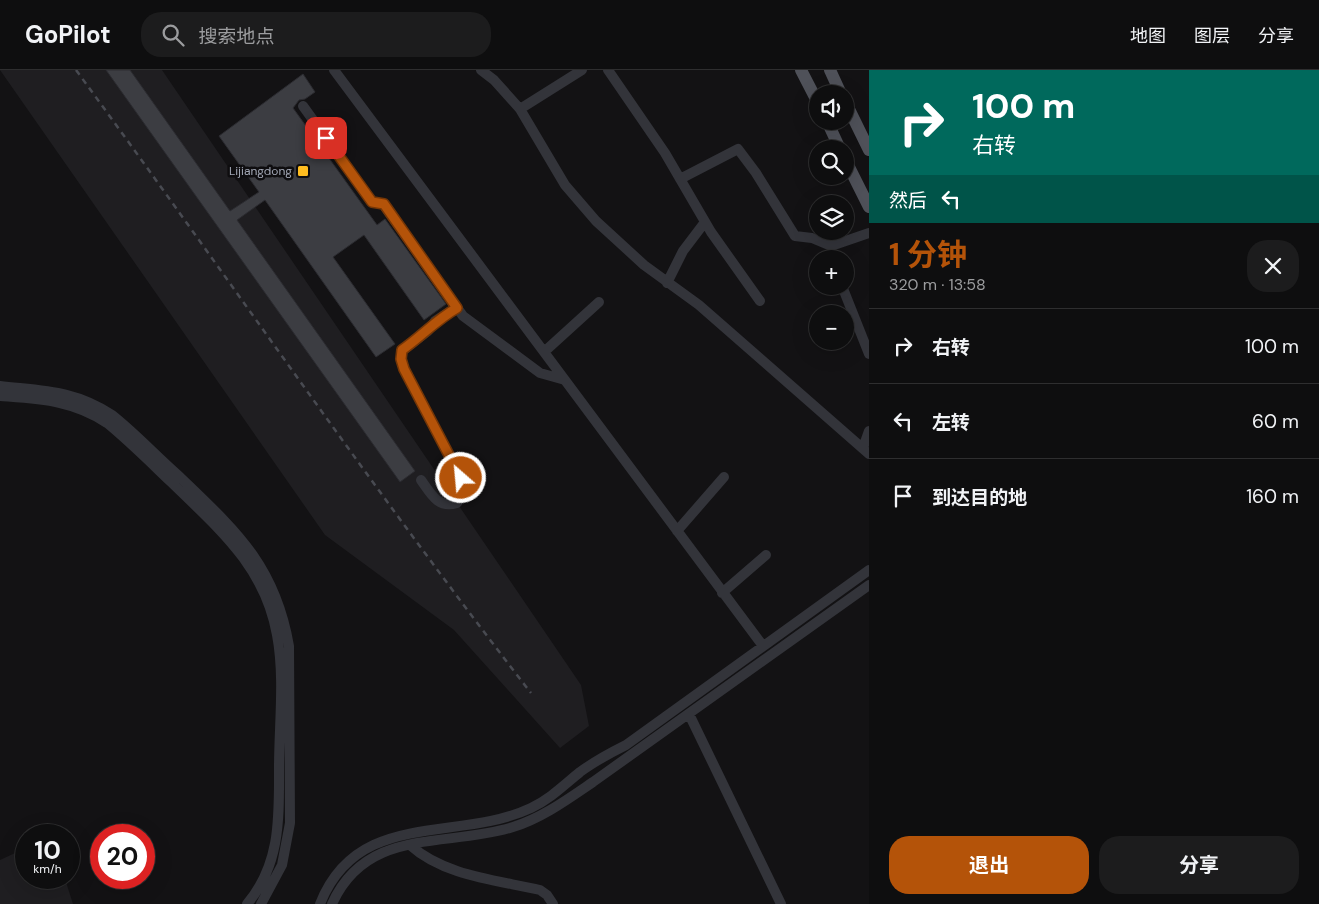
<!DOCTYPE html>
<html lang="zh">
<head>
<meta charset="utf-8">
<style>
	:root { --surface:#0e0e0f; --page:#1c1c1d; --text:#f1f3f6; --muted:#9b9c9e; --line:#2e2e2f; --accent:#b45309 }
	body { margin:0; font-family:"DM Sans","Noto Sans SC",sans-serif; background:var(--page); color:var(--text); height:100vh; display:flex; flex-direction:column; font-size:19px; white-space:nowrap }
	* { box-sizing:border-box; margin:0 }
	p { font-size:16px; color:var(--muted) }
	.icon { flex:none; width:28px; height:28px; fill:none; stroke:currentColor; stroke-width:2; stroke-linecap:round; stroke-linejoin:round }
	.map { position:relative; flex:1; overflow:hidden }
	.drawer { display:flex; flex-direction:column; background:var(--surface); width:450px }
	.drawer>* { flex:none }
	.top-card { background:#00695c; color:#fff; overflow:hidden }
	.controls { position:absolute; left:809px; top:15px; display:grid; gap:10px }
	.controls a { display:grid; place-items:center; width:45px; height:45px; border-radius:50%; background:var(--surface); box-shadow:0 5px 20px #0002,0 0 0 1px var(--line); font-size:25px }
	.speed { position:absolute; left:15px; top:754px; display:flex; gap:10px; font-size:25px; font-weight:700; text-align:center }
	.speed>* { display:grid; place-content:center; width:65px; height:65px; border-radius:50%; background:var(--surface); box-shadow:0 5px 20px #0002,0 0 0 1px var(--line); line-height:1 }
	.speed small { font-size:12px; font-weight:400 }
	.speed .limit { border:8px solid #d22; background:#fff; color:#111 }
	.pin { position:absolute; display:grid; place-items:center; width:42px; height:42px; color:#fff; margin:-21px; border-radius:10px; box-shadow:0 2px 8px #0006 }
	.me { position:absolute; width:55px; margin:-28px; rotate:333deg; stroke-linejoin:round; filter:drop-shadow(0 0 4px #0008) }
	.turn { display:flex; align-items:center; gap:18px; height:105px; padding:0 20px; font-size:22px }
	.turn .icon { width:65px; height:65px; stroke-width:2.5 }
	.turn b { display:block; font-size:35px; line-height:42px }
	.then { display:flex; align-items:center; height:48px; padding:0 20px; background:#0003; gap:10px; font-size:19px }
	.round { display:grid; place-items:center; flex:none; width:52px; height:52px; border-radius:20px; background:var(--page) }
	.overview { display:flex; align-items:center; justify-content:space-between; height:85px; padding:0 20px }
	h1 { font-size:30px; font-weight:700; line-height:38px; color:var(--accent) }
	.button { display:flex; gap:10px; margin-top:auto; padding:10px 20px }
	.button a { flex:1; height:58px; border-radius:20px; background:var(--accent); color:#fff; font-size:20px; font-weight:700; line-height:58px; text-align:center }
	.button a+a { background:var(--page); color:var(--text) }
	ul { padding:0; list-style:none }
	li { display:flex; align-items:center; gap:15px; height:75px; padding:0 20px; border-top:1px solid var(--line) }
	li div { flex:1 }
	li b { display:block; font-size:19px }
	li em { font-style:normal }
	header { display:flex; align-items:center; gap:30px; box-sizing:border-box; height:70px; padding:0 25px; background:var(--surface); border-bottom:1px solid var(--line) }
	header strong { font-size:24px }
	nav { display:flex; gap:28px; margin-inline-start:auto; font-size:18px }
	.search { width:350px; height:45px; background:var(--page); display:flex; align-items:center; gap:12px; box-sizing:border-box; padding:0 18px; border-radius:20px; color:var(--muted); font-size:19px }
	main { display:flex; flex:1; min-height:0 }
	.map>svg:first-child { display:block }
	.built { fill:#1f1e21 }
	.building { fill:#3c3d42; stroke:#2c2c31 }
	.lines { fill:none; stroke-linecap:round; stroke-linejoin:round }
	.minor { stroke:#33343a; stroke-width:10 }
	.major { stroke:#4f5159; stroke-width:12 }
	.rail { stroke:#484a51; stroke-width:2.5; stroke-dasharray:6 5; stroke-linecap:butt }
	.route-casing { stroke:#753606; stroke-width:12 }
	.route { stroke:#b45309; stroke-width:9 }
	.poi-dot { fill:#ffbd20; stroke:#0e0d0f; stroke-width:2 }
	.labels { text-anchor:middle; stroke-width:5; stroke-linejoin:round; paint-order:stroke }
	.poi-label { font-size:12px; fill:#a3a8b6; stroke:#0e0d0f; text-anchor:end }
</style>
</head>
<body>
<header>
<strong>GoPilot</strong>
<div class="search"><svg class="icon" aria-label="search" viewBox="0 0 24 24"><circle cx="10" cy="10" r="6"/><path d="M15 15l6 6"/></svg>搜索地点</div>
<nav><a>地图</a><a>图层</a><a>分享</a></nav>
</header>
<main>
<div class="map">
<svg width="869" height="834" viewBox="0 0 869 834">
	<rect width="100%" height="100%" fill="#131214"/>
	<path class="built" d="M0,0H162L581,615L589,656L560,678L454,560L325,465Z
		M26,778V808H47L66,812L73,834H0V790Z"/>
	<path class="building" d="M106,0H130L230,141L259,122L219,66L303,4L315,22L305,29L299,30L293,38L377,155L385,149L446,234L424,250L364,165L333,187L395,274L376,287L265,130L237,150L415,401L400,412Z"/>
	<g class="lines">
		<path class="minor" d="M334,0L763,576
			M481,0L494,10L520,39L565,115L596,151L644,195L699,235L869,384
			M608,0L665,83L711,162L760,231
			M303,36L372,132L383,134L463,246L540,303L565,310
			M520,39L582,0
			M680,109L738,79L756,103L795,166L812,168L831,176L869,163
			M831,176L834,189
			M667,213L683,181L705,152
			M842,216L869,284
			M544,282L599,232
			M0,316C43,321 74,320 112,345C136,364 157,387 180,407C236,461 275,495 289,576L290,753L282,795L261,834
			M0,326C39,329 73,330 107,353C129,371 150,392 171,412C218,458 265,496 277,565C285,608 279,654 279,698C279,747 281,794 247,834
			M863,378L869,361
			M421,410C431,424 438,439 457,433L465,423L463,411L404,299L401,289L402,281L428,261L435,251L457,237
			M677,461L724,407
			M722,523L766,485
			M689,644L781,834
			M410,775C444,806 497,810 540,820L547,825L553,834
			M320,834C358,738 457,773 531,738C550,729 564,715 580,702C595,691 610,683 626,675L869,500
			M332,834C367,756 447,778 513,757C542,748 568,729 593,712L869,515"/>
		<path class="major" d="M801,0L818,33
			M830,0L841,24
			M845,31L869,80
			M827,51L840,79
			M845,89L869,137"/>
		<path class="rail" d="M76,0C228,207 373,420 531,623"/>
	</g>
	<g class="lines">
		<defs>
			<path id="route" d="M326,68L372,132L384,134L457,238C436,250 422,266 402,280L401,289L404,299L461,408"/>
		</defs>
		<use href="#route" class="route-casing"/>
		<use href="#route" class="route"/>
	</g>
	<rect class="poi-dot" x="297" y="95" width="12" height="12" rx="2.5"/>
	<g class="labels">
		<g class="poi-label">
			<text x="292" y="105">Lijiangdong</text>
		</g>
	</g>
</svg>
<div class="controls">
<a><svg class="icon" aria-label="sound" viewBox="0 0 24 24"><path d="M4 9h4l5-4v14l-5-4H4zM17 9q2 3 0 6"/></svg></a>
<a><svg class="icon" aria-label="search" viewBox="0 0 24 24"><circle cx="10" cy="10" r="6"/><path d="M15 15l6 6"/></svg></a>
<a><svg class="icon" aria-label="layers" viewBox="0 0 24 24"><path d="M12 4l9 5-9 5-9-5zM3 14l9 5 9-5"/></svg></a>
<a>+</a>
<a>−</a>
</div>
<div class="speed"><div>10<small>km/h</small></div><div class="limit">20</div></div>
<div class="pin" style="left:326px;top:68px;background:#d93025"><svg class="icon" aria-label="arrive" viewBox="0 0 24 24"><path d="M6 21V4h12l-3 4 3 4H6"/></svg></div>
<svg class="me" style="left:461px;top:408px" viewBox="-20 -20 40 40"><circle r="17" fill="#b45309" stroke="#fff" stroke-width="3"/><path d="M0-11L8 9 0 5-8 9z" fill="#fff"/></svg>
</div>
<section class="drawer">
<div class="top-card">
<div class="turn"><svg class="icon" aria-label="right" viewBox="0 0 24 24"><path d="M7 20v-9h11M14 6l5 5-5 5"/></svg><div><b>100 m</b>右转</div></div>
<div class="then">然后<svg class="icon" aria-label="left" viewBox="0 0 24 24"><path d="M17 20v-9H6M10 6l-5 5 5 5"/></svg></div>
</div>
<div class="overview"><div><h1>1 分钟</h1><p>320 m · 13:58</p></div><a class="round"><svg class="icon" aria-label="close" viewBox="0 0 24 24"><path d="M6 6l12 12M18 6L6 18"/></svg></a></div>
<ul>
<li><svg class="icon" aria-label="right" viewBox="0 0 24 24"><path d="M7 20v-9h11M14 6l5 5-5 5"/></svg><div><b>右转</b></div><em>100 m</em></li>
<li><svg class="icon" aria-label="left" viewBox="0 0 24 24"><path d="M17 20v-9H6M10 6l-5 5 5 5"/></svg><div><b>左转</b></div><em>60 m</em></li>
<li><svg class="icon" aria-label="arrive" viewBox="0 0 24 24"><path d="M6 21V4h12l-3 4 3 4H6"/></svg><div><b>到达目的地</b></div><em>160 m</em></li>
</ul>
<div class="button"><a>退出</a><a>分享</a></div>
</section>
</main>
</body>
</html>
